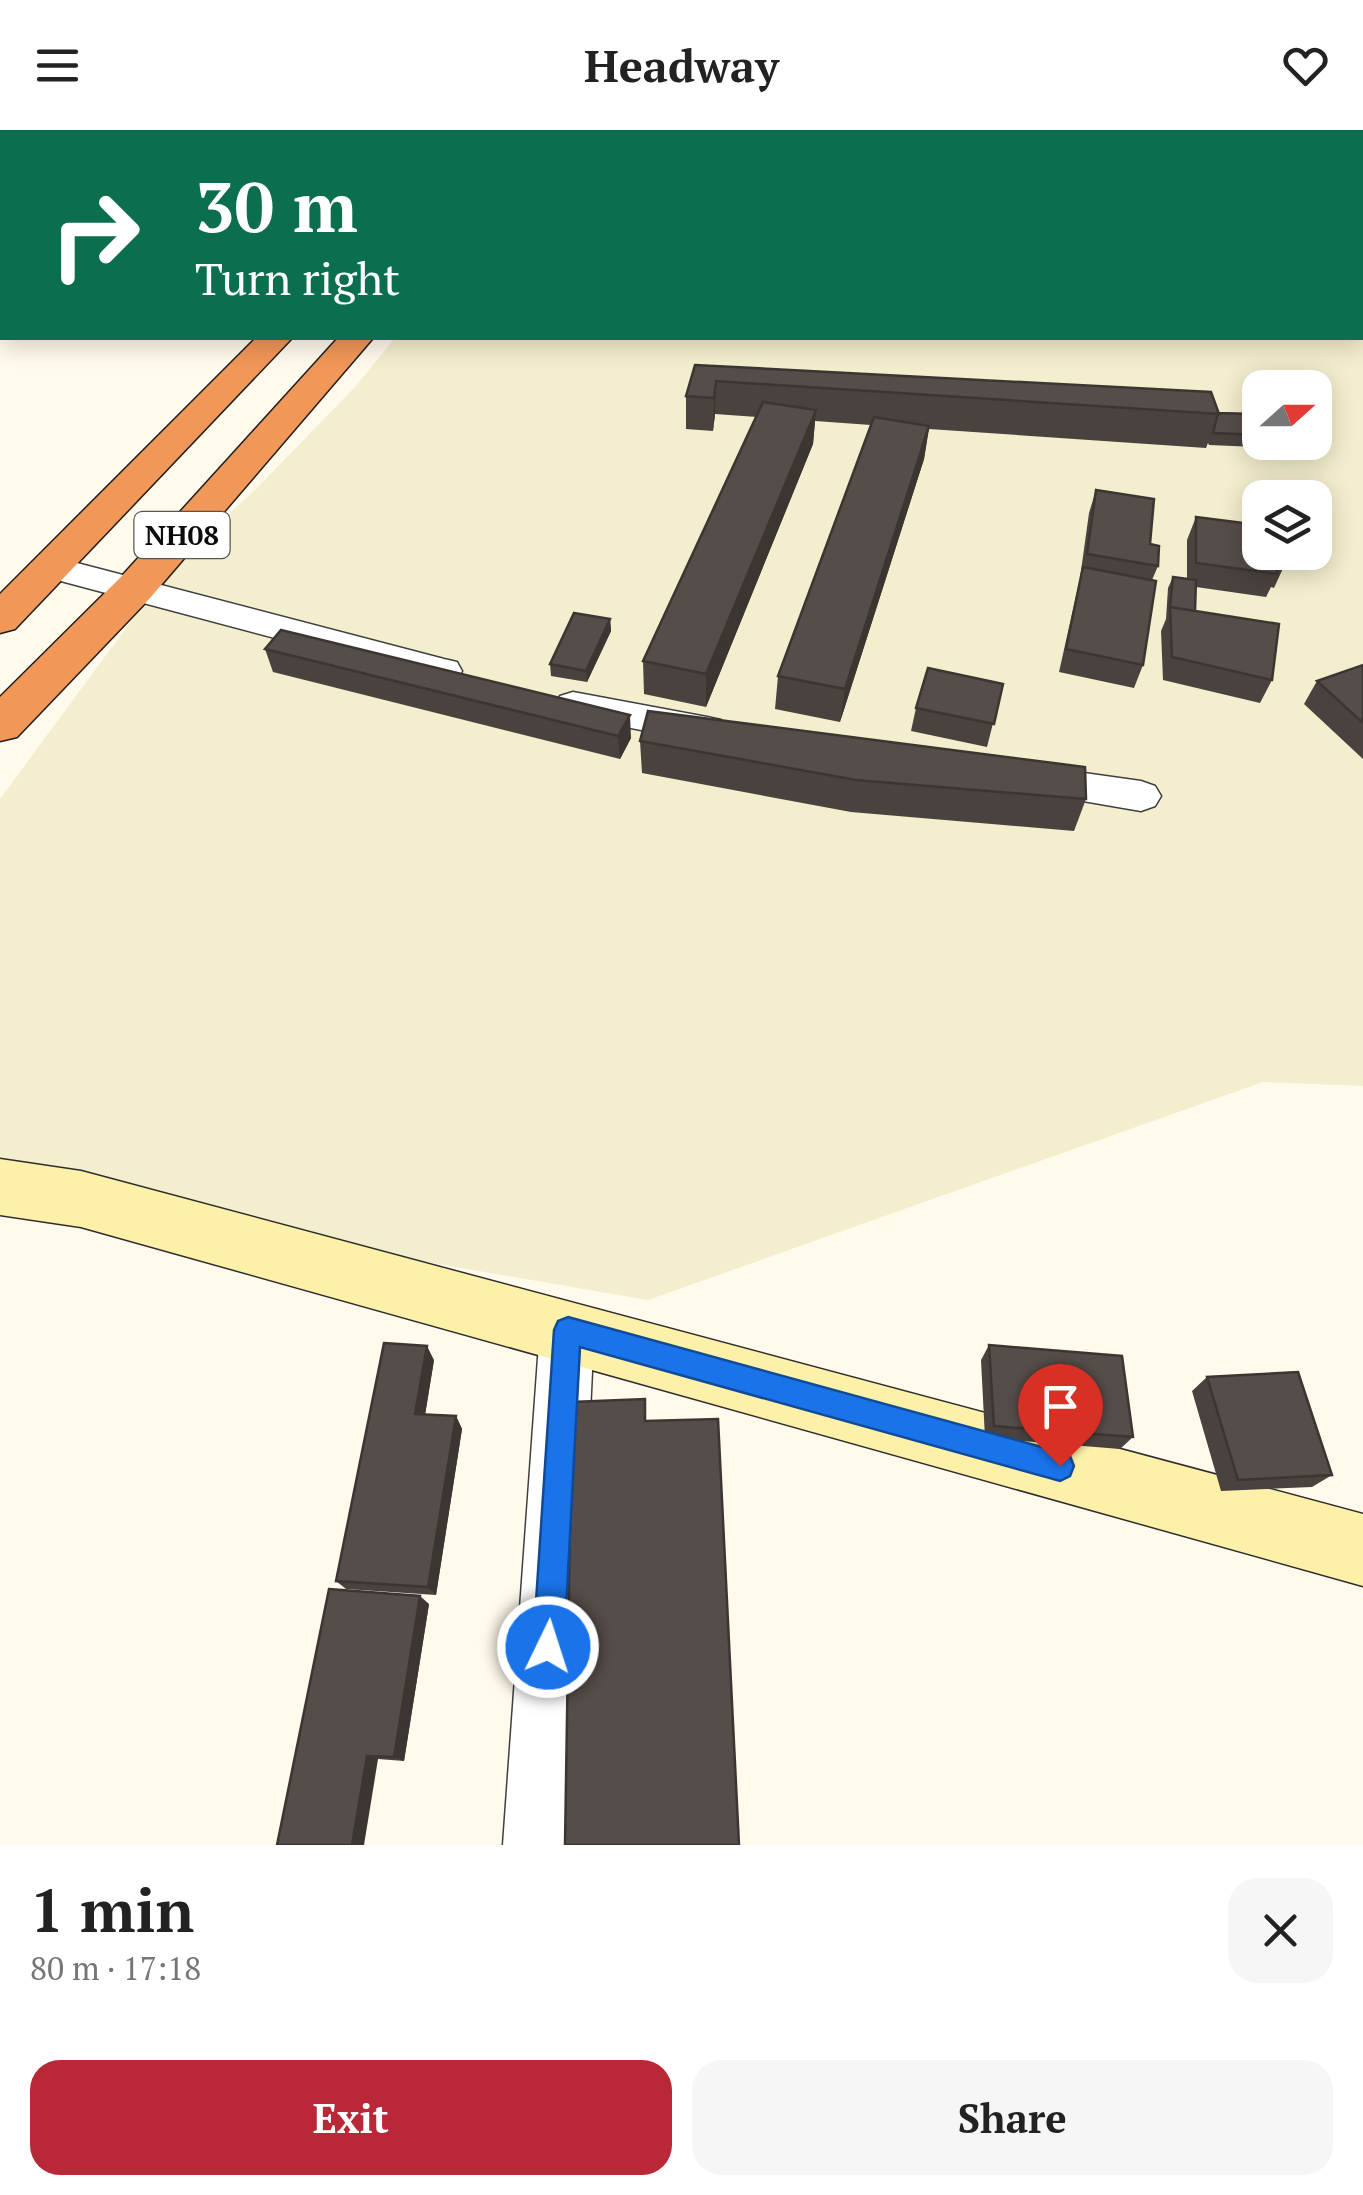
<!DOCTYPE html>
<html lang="en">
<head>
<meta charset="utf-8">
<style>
	:root { --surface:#fff; --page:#f6f6f6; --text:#222; --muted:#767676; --accent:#b92836 }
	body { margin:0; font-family:"PT Serif",serif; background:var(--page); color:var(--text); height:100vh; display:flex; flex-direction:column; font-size:38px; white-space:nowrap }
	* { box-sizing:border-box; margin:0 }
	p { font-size:32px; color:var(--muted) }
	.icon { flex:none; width:55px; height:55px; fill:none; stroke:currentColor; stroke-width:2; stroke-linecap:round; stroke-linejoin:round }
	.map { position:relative; height:1715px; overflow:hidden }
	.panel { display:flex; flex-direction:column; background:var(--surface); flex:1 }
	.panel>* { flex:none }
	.guide { position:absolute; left:0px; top:0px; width:1365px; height:210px; box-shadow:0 5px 25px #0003; background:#0b6e4f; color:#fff; overflow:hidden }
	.needle { width:65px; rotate:69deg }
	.controls { position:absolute; left:1242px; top:240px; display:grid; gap:20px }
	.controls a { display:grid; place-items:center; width:90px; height:90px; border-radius:20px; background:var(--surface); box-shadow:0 5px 25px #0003; font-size:50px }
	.pin { position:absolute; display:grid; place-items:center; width:85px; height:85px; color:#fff; margin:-102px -42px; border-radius:50% 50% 50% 0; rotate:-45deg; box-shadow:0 0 10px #0007 }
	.pin .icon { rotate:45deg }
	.me { position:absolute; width:110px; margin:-55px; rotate:4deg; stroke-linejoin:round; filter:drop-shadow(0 0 8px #0008) }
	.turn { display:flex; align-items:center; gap:35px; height:210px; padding:0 30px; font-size:45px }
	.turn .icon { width:130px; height:130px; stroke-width:2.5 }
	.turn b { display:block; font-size:70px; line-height:85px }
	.round { display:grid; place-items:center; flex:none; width:105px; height:105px; border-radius:30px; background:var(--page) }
	.headline { display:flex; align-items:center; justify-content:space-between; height:170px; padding:0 30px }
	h1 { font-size:60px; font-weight:800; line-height:75px }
	.cta { display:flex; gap:20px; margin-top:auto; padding:20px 30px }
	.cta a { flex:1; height:115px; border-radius:30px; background:var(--accent); color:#fff; font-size:40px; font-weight:800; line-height:115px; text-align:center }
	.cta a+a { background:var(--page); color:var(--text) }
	header { display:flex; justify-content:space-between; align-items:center; height:130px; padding:0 30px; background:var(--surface); font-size:45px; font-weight:800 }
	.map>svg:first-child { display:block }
	.farmland { fill:#f3eecd; fill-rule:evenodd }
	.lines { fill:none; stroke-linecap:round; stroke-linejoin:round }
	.street-casing { stroke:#3f3f3f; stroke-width:3 }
	.secondary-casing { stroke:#2e2e2e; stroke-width:3 }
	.highway-casing { stroke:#1d1d1d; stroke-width:3 }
	.street { fill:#fff; fill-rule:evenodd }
	.secondary { fill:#fdf0a9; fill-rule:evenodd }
	.highway { fill:#f19758; fill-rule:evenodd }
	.wall { fill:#49423f }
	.shaded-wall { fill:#3c3633 }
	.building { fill:#554d49; stroke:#3c3633; stroke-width:2.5 }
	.route { fill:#1a73e8; stroke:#114b97; stroke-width:2.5 }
	.labels { text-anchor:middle; stroke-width:10; stroke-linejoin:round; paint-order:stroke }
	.shield { fill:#fff; stroke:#555; stroke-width:2.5 }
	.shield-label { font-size:28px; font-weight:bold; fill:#0c0c0c }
</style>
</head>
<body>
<header><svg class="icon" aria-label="menu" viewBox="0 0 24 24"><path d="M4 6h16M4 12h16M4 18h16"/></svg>Headway<svg class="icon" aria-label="heart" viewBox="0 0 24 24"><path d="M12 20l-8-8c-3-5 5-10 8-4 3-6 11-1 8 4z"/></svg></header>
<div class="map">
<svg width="1363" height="1715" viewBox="0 0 1363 1715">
	<rect width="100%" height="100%" fill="#fffaec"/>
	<path class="farmland" d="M561,0H1363V956L1263,952L648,1170L0,1059V669L171,437L255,360L355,257L395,208H1362V2H559ZM1260,258H1315V312H1260ZM1260,368H1315V422H1260Z"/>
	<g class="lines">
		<defs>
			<path id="street" d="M2,72V88L0,89V73Z
				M54,427L444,529L457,532L462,541L457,550L444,553L42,446L37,438L42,430Z
				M573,562L707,587L721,590L726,600L721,610L707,613L560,584L554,575L560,566Z
				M1027,635L1141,651L1155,656L1161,666L1155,676L1141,681L1013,659L1007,649L1013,639Z
				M567,1174L586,1181L594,1200L569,1715H503L540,1200L548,1181Z"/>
			<path id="secondary" d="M0,1029L81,1041L1363,1384V1456L81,1097L0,1085Z"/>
			<path id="highway" d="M256,208H292L15,499L0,503V464Z
				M338,208H373L150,468L17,607L0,611V567L120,448Z"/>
		</defs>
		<use href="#street" class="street-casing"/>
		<use href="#secondary" class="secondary-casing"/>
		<use href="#highway" class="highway-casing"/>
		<use href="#street" class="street"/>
		<use href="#secondary" class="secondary"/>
		<use href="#highway" class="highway"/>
	</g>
	<path class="wall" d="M695,235L1218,283L1260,299V311L1257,317L1209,315L1208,313L1206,318L929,299L924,329L840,592L775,579L778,546L871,295L815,291L813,314L706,577L644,564L643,531L757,287L715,284L713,301L686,299V266Z
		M1096,360L1150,414L1158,436L1152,450L1143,535L1134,558L1059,542L1080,448L1089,383Z
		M1196,387L1285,434L1274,458L1271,457L1266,467L1196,457L1195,481L1272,550L1260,573L1163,550L1161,501L1166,489L1168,458L1173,447L1187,449V410Z
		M610,489L611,501L587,552L551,546L550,534Z
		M265,519L631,608L620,629L273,542Z
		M1363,535V629L1304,574L1317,551Z
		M1003,554L987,617L911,601L916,578Z
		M640,611L1086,669L1074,701L851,682L642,643Z
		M989,1215L1133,1307L1120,1319L985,1308L981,1230Z
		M434,1230L425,1285L456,1286L462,1299L436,1465L346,1459L336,1451Z
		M1207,1247L1332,1345L1312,1357L1221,1361L1192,1261Z
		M429,1474L404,1631L378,1629L277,1715Z"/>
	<path class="shaded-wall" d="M716,251L715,284L713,301L714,268Z
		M816,280L813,314L706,577V544Z
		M929,296L924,329L840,592L845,559Z
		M610,489L611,501L587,552L586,541Z
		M630,585L631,608L620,629L618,606Z
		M427,1216L434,1230L423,1297L415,1284Z
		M456,1286L462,1299L436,1465L428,1457Z
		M420,1466L429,1474L404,1631L394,1627Z
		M367,1626L378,1629L364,1715H352Z"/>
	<path class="building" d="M695,235L1211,262L1219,284L716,251L714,268L686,266Z
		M763,272L816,280L706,544L643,531Z
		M1218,283L1254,284L1260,299V305L1213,303Z
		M874,287L929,296L845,559L778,546Z
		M1096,360L1154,369L1150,414L1159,416L1158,436L1087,424Z
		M1196,387L1260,395V422H1284L1285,434L1277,433V444L1196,433Z
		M1083,437L1156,451L1143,535L1066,519Z
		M1173,447L1196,450L1195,481L1170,477Z
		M1170,477L1279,494L1272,550L1172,527Z
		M574,483L610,489L586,541L550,534Z
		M281,500L630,585L618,606L265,519Z
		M1363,535V593L1317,551Z
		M928,538L1003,554L994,594L916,578Z
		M648,581L1085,637L1086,669L856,650L640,611Z
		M384,1213L427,1216L415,1284L456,1286L428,1457L336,1451Z
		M989,1215L1122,1226L1133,1307L994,1296Z
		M1298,1242L1332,1345L1238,1350L1207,1247Z
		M645,1269V1291L718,1289L739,1715H565L572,1272Z
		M329,1459L420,1466L394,1627L367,1626L352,1715H277Z"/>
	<path class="route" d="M568,1187L1060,1322L1070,1326L1074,1336L1070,1346L1060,1351L580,1217L564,1517L559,1528L548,1533L537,1528L533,1517L554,1200L558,1191Z"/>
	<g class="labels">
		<rect class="shield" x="134.5" y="382" width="95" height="46" rx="8"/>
		<g class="shield-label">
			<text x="182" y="415">NH08</text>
		</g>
	</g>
</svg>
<div class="controls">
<a><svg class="needle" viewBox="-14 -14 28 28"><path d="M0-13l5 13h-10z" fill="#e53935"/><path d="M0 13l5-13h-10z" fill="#767676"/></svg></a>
<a><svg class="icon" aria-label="layers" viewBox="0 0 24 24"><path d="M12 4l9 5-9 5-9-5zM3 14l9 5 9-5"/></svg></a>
</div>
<div class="pin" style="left:1060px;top:1336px;background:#d93025"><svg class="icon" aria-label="arrive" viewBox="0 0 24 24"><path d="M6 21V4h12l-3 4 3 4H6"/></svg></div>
<svg class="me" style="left:548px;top:1517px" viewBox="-20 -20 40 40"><circle r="17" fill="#1a73e8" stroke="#fff" stroke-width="3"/><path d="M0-11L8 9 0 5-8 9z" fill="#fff"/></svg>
<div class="guide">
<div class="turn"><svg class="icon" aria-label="right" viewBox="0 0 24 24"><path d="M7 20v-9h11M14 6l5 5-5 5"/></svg><div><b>30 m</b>Turn right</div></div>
</div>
</div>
<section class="panel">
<div class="headline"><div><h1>1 min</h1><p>80 m · 17:18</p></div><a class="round"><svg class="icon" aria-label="close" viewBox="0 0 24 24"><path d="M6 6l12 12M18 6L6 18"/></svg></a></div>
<div class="cta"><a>Exit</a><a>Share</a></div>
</section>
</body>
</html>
